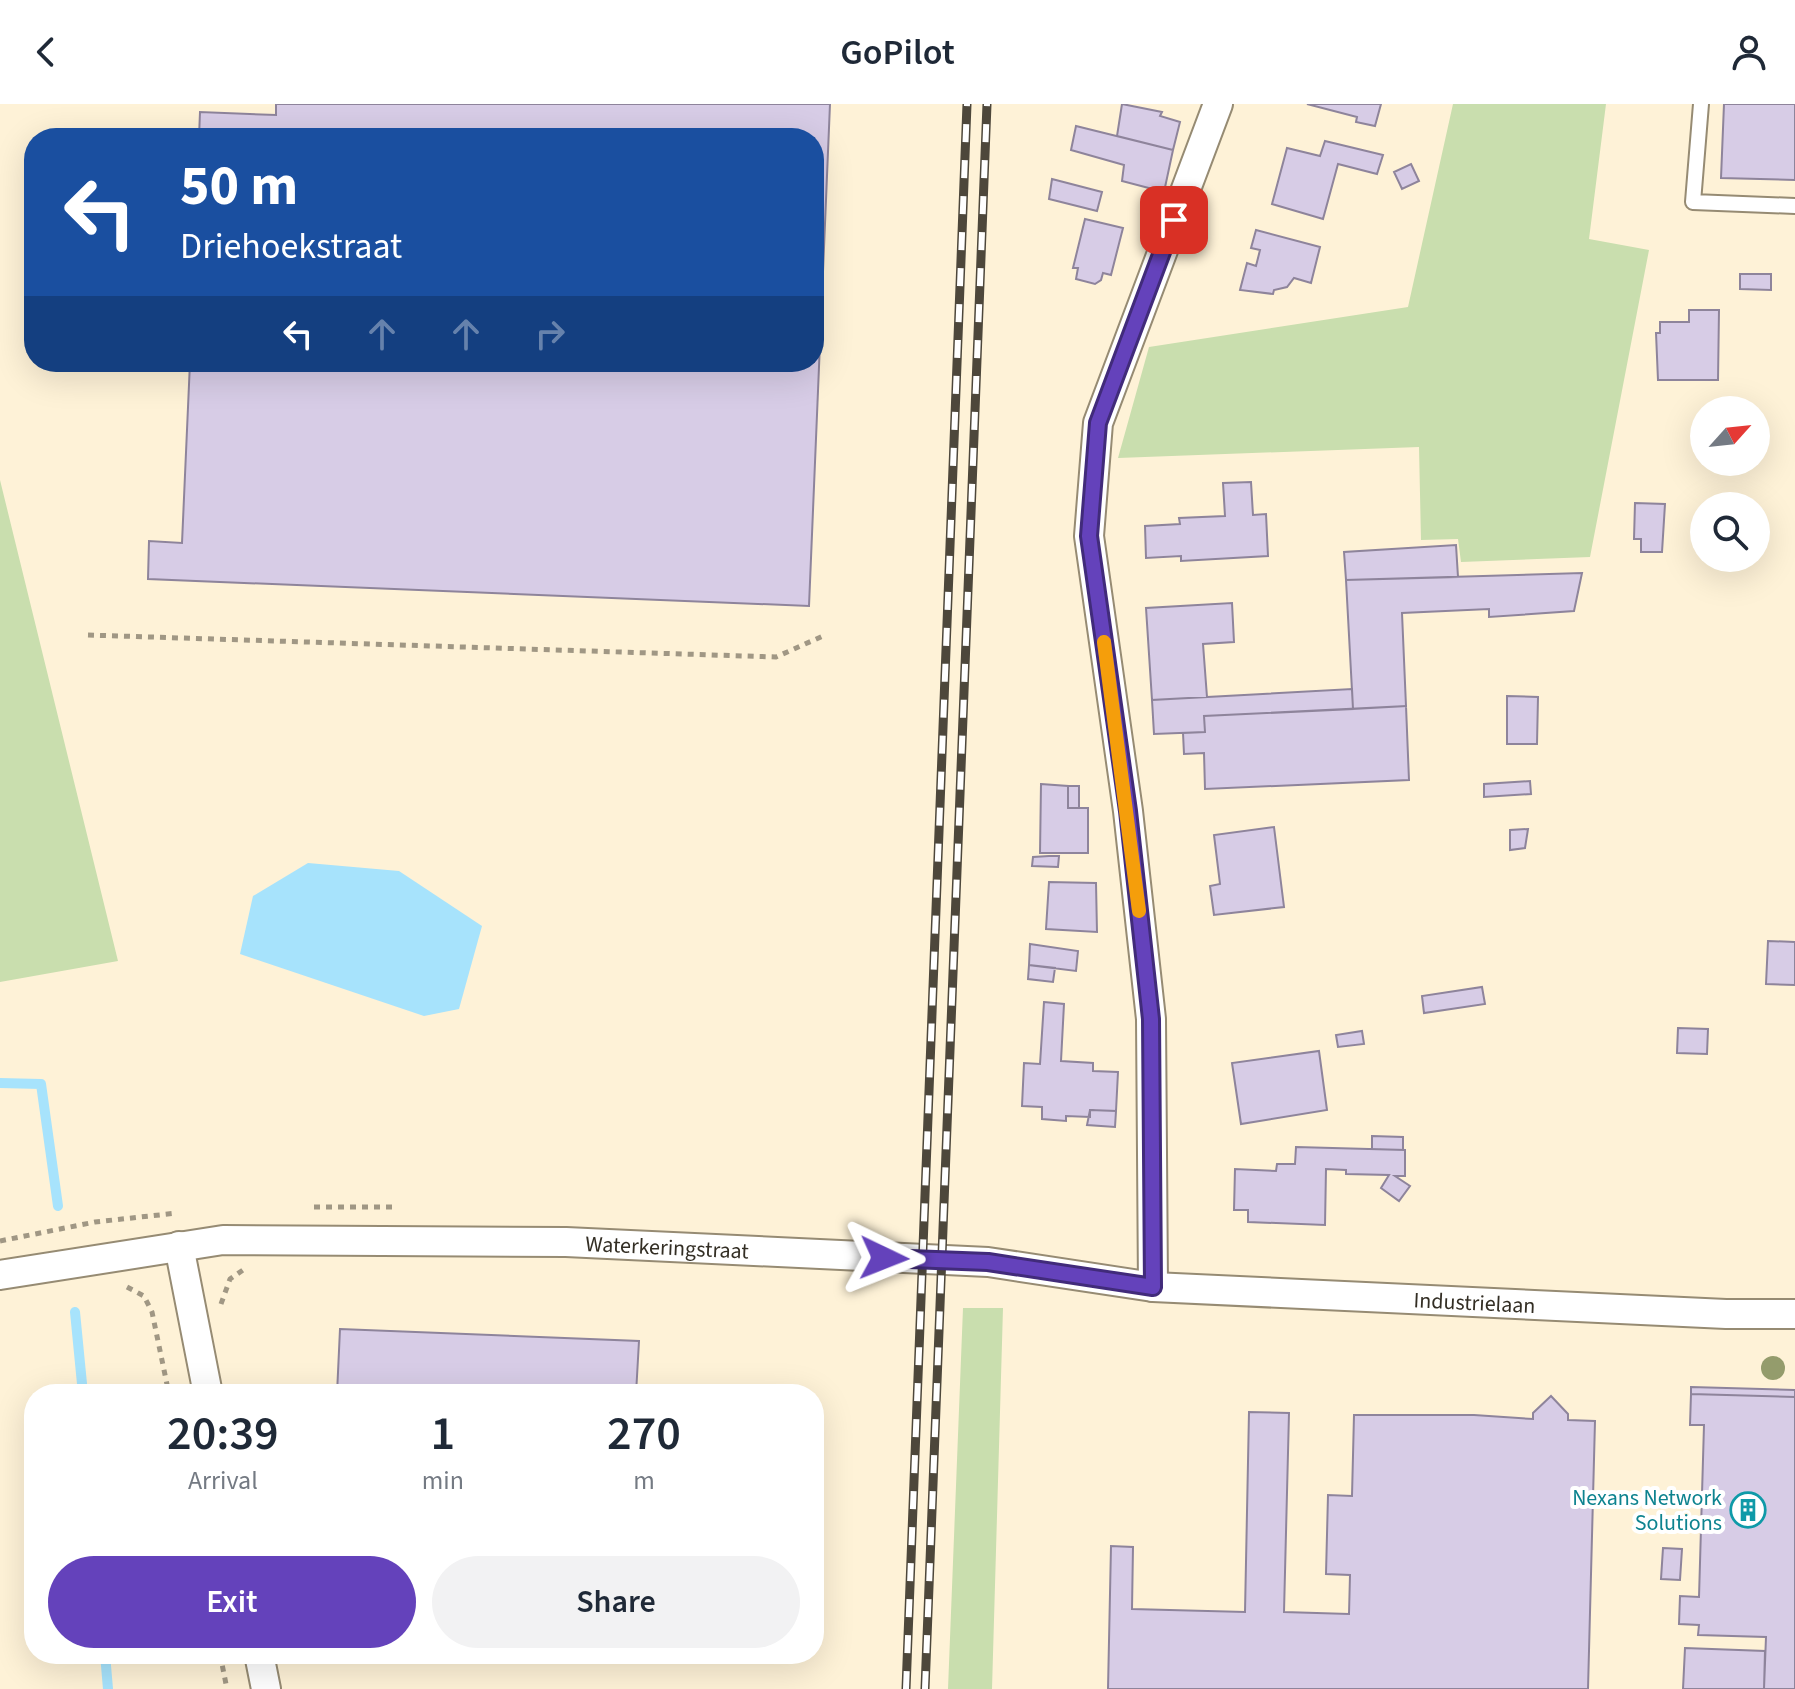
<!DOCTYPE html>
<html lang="en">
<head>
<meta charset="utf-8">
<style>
	:root { --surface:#fff; --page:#f2f2f3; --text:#1f2937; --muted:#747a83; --accent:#6442bb }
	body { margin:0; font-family:"Source Sans 3",sans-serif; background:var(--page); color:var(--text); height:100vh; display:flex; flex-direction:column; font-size:30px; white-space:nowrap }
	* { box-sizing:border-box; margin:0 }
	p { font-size:26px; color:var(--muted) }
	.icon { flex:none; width:44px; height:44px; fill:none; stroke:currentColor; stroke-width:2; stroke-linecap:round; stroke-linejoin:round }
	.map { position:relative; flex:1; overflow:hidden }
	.panel { position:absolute; left:24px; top:1280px; width:800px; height:280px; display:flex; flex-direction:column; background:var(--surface); border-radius:32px; box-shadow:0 8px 32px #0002 }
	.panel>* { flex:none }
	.banner { position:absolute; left:24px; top:24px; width:800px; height:244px; border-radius:32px; box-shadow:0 8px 32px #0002; background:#1a4fa0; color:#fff; overflow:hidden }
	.needle { width:52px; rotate:63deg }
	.tools { position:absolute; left:1690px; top:292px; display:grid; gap:16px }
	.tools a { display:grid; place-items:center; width:80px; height:80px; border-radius:50%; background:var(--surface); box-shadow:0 8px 32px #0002; font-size:40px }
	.pin { position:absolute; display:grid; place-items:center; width:68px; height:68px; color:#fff; margin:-34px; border-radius:16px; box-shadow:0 4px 12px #0006 }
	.me { position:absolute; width:88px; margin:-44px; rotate:92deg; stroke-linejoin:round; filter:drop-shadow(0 0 6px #0008) }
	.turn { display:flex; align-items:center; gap:28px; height:168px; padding:0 24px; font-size:36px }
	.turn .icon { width:104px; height:104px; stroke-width:2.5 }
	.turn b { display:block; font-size:56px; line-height:68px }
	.lanes { display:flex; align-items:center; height:76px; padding:0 24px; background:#0003; justify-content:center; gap:40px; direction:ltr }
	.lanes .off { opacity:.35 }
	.eta { display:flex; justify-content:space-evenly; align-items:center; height:136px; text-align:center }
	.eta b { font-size:48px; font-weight:600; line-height:56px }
	.action { display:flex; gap:16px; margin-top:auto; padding:16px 24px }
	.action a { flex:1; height:92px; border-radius:48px; background:var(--accent); color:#fff; font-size:32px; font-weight:600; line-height:92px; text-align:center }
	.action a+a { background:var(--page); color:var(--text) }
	header { display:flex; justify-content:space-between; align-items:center; height:104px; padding:0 24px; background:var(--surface); font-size:36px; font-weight:600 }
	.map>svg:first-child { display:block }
	.green { fill:#c9deae }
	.water { fill:#a7e3fc }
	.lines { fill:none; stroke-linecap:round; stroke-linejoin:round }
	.stream { stroke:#a7e3fc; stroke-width:10 }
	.building { fill:#d7cce6; stroke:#8e849b; stroke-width:2 }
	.service-casing { stroke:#968b73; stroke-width:18 }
	.minor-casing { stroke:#968b73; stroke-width:32 }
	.path { stroke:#a09784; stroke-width:5; stroke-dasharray:6 6; stroke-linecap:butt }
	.service { stroke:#fff; stroke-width:14 }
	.minor { stroke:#fff; stroke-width:28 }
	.rail-casing { stroke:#4d473b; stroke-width:9 }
	.rail { stroke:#fff; stroke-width:6; stroke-dasharray:18; stroke-linecap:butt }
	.tree { fill:#949c6c }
	.route-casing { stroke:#412b7a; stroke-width:20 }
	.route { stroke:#6442bb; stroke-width:14 }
	.slow { stroke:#f59e0b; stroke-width:14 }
	.labels { text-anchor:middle; stroke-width:8; stroke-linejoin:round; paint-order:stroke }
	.street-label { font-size:22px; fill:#332e24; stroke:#fff }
	.culture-label { font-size:22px; fill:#0d838f; stroke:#fff; text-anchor:end }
</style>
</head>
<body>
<header><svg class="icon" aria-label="back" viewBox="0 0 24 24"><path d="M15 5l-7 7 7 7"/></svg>GoPilot<svg class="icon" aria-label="person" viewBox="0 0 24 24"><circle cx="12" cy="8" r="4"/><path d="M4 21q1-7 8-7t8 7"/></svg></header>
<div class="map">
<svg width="1795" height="1585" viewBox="0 0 1795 1585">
	<rect width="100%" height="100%" fill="#fef2d7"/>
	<path class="green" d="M1453,0H1606L1589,135L1649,146L1590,453L1461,458L1458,435L1421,436L1419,343L1118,354L1149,243L1408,203Z
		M0,376L118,857L0,878Z
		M963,1204H1003L992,1585H948Z"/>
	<path class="water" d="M308,759L399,767L482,822L459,905L424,912L240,850L253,792Z"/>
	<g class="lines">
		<path class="stream" d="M0,979L41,980L58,1102
			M75,1208L83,1290
			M105,1550L108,1585"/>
	</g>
	<path class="building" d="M276,0H830L809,502L148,475L149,437L182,439L190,258H814V34H199L200,8L276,11Z
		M1122,0L1162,8L1160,12L1180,18L1173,46L1117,32Z
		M1307,0H1381L1375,22L1356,18L1357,13Z
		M1724,0H1795V76L1721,74Z
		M1076,22L1173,46L1164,88L1122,77L1124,61L1071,46Z
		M1325,37L1383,51L1377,70L1338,60L1323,115L1272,100L1287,44L1320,52Z
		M1411,60L1419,77L1402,85L1394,68Z
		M1052,75L1102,88L1097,107L1049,95Z
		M1085,115L1123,124L1111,171L1103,169L1101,176L1095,180L1076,175L1078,164H1073Z
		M1256,126L1320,143L1311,179L1294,174L1287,183L1274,186L1273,190L1240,186L1247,159L1256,162L1260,146L1251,144Z
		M1740,170H1771V186L1740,185Z
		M1689,206H1719L1718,276H1658L1656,229H1660V218H1689Z
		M1251,378L1253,411L1266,410L1268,452L1181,457V452L1146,454L1145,422L1180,420L1179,414L1225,412L1223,379Z
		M1635,399L1665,400L1662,448H1641V435H1634Z
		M1456,441L1458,473L1346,476L1344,448Z
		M1582,469L1574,507L1489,513V505L1402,509L1406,602L1353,605L1346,476Z
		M1232,499L1234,538L1203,540L1207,593L1152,596L1146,504Z
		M1352,585L1353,605L1204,612L1205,628L1154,630L1152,596Z
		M1507,592L1538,593L1537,640H1507Z
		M1406,602L1409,676L1205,685L1204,649L1184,650L1183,629L1205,628L1204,612Z
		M1530,677L1531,690L1484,693V680Z
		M1041,680L1068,682V704H1088V749H1040Z
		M1068,682H1079V704H1068Z
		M1274,723L1284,803L1214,811L1210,782L1220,780L1214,731Z
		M1528,725L1525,744L1510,746V726Z
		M1049,752H1059L1058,763L1032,762L1033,753Z
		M1049,778L1096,779L1097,828L1046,825Z
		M1768,837L1795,838V881L1766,880Z
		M1030,840L1078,847L1076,867L1029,861Z
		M1029,861L1055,864L1053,878L1028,875Z
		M1482,883L1485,900L1424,909L1422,892Z
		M1044,898L1064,900L1061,957L1093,959V967L1118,968L1116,1007L1090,1006V1013L1066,1012V1017L1042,1015V1003L1022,1002L1024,959L1040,960Z
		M1678,924L1708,925L1707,950L1677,949Z
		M1362,927L1364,940L1338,943L1336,931Z
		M1319,947L1327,1006L1241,1020L1232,959Z
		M1090,1006L1116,1007L1115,1023L1087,1021Z
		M1372,1032L1403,1033V1046L1372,1045Z
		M1296,1043L1405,1046V1072H1395L1410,1082L1399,1097L1381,1084L1389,1071L1346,1070V1066L1326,1065L1325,1121L1248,1118V1106H1234L1235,1065L1276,1067L1277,1060H1295Z
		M340,1225L639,1237L636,1290H337Z
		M1691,1283L1795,1286V1293L1691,1290Z
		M1691,1290L1795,1293V1585H1764L1766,1533L1698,1531L1699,1521L1679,1520L1680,1492L1699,1493L1704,1321H1690Z
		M1551,1292L1568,1310V1316L1595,1317L1588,1585H1108L1111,1442L1133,1443L1132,1505L1245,1508L1249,1308L1289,1309L1284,1508L1349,1510L1350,1471L1326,1470L1328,1391L1352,1392L1354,1311H1474L1533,1315V1309Z
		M1663,1444L1682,1445L1680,1476L1661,1475Z
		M1685,1544L1765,1547L1764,1585H1683Z"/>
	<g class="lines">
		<defs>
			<path id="service" d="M1701,0L1693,98L1795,102"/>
			<g id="minor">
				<path d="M179,1142L208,1290"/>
				<path id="s1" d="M0,1171L223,1136L566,1138L988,1158L1153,1183L1726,1210H1795"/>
				<path d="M1153,1183L1151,915L1128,707L1089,432L1098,319L1218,0"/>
				<path d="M259,1550L266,1585"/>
			</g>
		</defs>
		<use href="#service" class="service-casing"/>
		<use href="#minor" class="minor-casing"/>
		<path class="path" d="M88,531L776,553L823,532
			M314,1103H392
			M0,1137L95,1118L177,1109
			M127,1183L144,1192L152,1208L169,1290
			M221,1200L230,1175L243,1166
			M220,1550L227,1585"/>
		<use href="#service" class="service"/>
		<use href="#minor" class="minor"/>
		<defs>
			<path id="rail" d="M906,1585L967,0
				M925,1585L987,0"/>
		</defs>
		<use href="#rail" class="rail-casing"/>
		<use href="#rail" class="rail"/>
	</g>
	<circle class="tree" cx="1773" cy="1264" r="12"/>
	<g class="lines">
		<defs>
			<path id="route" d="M884,1154L988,1158L1153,1183L1151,915L1128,707L1089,432L1098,319L1174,116"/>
		</defs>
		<use href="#route" class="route-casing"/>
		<use href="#route" class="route"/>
		<path class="slow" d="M1104,538L1139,807"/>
	</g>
	<defs>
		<symbol id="building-ring" viewBox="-11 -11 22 22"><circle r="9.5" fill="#fff" stroke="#0f9aa8" stroke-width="1.5"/><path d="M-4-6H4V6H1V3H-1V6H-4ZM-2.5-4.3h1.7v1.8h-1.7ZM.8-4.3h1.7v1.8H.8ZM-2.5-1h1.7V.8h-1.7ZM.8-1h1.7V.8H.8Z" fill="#0f9aa8"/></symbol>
	</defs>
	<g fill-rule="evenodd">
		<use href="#building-ring" x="1728" y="1386" width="40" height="40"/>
	</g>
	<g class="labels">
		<g class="street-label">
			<text dy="8" stroke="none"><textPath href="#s1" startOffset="670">Waterkeringstraat</textPath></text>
			<text dy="8" stroke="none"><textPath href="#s1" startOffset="1480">Industrielaan</textPath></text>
		</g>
		<g class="culture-label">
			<text x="1722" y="1401">Nexans Network<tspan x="1722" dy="25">Solutions</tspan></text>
		</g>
	</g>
</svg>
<div class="tools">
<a><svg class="needle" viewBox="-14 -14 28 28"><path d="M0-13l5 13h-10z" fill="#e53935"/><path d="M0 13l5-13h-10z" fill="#747a83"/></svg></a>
<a><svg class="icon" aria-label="search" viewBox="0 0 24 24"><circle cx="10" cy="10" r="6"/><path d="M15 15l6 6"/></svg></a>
</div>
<div class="pin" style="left:1174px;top:116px;background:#d93025"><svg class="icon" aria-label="arrive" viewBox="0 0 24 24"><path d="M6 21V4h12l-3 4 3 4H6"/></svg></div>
<svg class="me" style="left:884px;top:1154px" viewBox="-20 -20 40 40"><path d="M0-17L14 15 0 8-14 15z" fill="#6442bb" stroke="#fff" stroke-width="4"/></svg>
<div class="banner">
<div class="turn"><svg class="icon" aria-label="left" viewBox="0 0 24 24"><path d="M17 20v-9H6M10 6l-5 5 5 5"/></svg><div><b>50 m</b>Driehoekstraat</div></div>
<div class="lanes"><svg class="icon" aria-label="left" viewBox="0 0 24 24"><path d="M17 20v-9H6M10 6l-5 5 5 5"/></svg><svg class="icon off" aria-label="ahead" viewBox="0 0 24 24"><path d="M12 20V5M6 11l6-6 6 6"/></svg><svg class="icon off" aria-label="ahead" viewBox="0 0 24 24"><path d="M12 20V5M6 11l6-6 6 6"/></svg><svg class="icon off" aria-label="right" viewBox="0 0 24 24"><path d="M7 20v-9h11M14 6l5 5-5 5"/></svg></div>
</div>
<section class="panel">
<div class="eta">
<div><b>20:39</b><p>Arrival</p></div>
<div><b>1</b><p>min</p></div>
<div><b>270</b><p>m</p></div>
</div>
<div class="action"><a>Exit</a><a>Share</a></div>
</section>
</div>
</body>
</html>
